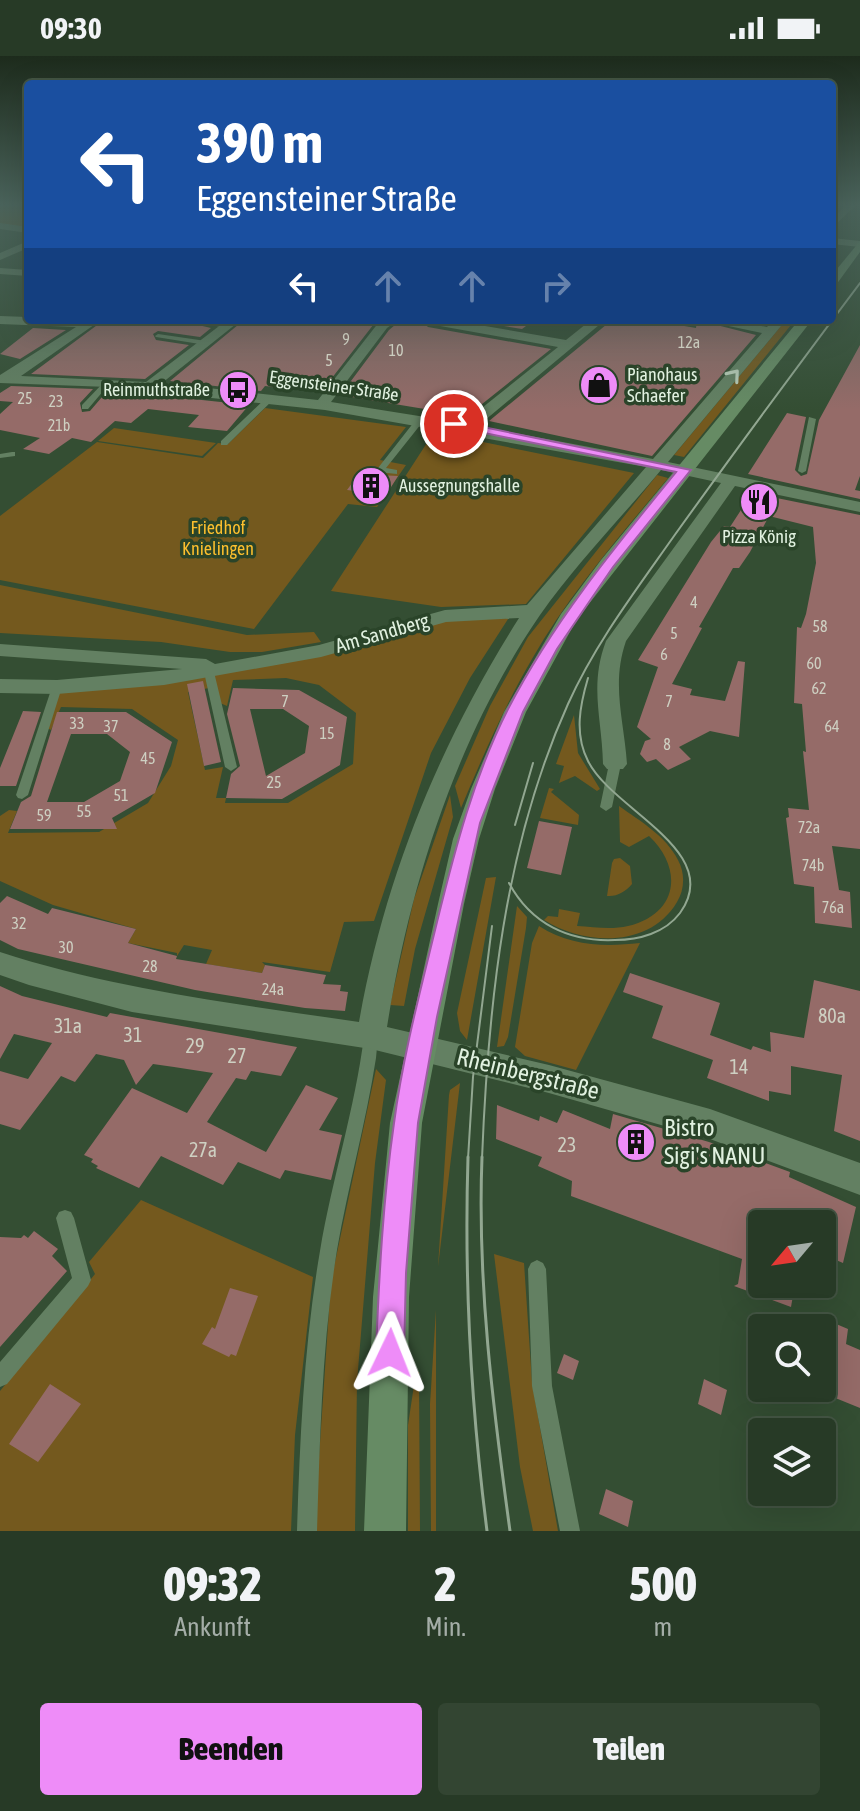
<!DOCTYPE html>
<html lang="de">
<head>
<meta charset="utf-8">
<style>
	:root { --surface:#273a26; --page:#334532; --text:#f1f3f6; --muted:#a4ada7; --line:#435443; --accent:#ee8cf8 }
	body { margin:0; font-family:"Asap Condensed",sans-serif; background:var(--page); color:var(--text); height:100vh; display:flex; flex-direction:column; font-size:30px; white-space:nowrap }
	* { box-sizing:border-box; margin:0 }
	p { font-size:26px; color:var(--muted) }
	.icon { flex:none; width:44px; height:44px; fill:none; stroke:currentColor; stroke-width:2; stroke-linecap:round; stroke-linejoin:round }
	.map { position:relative; height:1475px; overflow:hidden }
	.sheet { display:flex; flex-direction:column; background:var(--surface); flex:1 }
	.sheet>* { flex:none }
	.banner { position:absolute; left:24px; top:24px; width:812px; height:244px; border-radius:8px; box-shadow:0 8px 32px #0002,0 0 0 2px var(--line); background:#1a4fa0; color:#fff; overflow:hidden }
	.needle { width:52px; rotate:241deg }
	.buttons { position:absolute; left:748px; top:1154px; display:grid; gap:16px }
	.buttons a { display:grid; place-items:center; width:88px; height:88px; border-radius:8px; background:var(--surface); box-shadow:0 8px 32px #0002,0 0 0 2px var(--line); font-size:40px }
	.pin { position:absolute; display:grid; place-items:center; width:68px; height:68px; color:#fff; margin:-34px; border:4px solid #fff; border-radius:50%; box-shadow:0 2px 8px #0007 }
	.me { position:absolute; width:88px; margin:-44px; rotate:2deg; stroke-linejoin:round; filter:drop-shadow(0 0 6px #0008) }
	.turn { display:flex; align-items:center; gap:28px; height:168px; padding:0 40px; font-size:36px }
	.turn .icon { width:104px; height:104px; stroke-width:2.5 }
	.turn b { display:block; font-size:56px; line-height:68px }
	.lanes { display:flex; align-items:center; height:76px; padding:0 40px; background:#0003; justify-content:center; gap:40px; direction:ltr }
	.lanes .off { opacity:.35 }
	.eta { display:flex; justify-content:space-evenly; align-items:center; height:136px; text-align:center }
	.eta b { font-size:48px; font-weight:800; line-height:56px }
	.button { display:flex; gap:16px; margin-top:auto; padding:16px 40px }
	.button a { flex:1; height:92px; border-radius:8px; background:var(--accent); color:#111; font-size:32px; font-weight:800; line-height:92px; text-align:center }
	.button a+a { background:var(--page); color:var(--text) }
	.status { display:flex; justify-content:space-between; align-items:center; height:56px; padding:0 40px; background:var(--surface); direction:ltr }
	.status svg { height:22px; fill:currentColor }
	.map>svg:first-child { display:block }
	.green { fill:#74591e }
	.building { fill:#956b68; fill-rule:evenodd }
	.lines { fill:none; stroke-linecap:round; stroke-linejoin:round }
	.service { fill:#638062; fill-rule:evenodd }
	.minor { fill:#638062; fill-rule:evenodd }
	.secondary { fill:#668b64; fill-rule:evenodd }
	.tram-far1 { stroke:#92a791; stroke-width:2 }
	.tram { stroke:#92a791; stroke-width:3 }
	.oneway { stroke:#bbcfba }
	.route { fill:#ee8cf8; stroke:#9b5ba1; stroke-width:2 }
	.labels { text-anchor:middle; stroke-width:7; stroke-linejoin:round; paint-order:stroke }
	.number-label { font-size:16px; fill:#ced0c2 }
	.far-poi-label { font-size:18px; fill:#e1f1e0; stroke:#2a4429; text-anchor:start }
	.far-street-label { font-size:18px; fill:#e1f1e0; stroke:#2a4429 }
	.far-park-label { font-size:18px; fill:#fcbf2e; stroke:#2a4429 }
	.street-label { font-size:20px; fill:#e1f1e0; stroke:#2a4429 }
	.near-number-label { font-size:20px; fill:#ced0c2 }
	.near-street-label { font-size:24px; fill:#e1f1e0; stroke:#2a4429 }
	.near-poi-label { font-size:24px; fill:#e1f1e0; stroke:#2a4429; text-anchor:start }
</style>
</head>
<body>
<div class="status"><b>09:30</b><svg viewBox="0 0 49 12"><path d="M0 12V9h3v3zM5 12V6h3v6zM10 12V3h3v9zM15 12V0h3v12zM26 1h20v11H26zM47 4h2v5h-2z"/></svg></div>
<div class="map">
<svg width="860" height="1475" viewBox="0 0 860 1475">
	<rect width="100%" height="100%" fill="#344e33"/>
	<path class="green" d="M0,148H28V172L0,169Z
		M786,264H795L684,401L674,399Z
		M265,352L406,371L380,404L406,409L377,451L348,448L254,573L0,524V460L97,386L203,402L218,387L228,388Z
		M114,372L216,387L202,400L98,385Z
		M434,376L634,417L526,548L441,551L331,535Z
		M657,419L668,422C620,480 569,538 532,603C504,651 482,702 461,752L455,730L490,650L528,581Z
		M0,529L247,579L314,576L321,586L262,596H230L161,586L0,577Z
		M510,560L470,622L431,697L374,865L344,866L330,916L262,906L265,909L262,917L206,908L212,894L184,889L177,900V897L128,887L136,873L53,849L0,825V760L9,754L17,755L8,777L99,776L148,747L171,710L178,684L132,653L61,651L51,674L47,672L60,635L206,619L209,632L188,636L205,714L223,711L216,742H226L225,747H288L353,708L356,657L319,629L286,622L233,624L227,650L220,647L214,619L350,593L442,565Z
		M574,659L578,697L600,733L597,735L575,720L559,727L564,710L556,708Z
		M549,732L554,733L551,736L579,759L578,769L540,762Z
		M450,739L453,761L415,893L404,950L390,949L414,843Z
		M619,750C640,765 666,780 678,804C685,817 685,833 677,846C650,892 585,890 544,864L548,860L558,861L559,853L580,857L577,870C594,871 611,874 628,870C678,858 684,813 649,780L629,791L620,786Z
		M620,802L630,810L632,828C626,835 617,841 607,840L612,807L614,803Z
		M496,821L467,984L460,975L457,957L486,822Z
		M517,850L527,861L526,872L508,981L504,990L497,991Z
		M539,870C570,890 604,891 640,887L576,1014L525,1000L515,991L532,887Z
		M376,1013L386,1024L375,1107L357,1326L355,1475H314L331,1225Z
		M460,1027L438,1211L449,1039L450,1034Z
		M141,1144L313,1221L295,1379L291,1475H0V1335L95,1218L89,1206Z
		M494,1198L524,1207L532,1326L558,1475H533L520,1411Z
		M436,1254V1475H431L430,1348Z
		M416,1316H419L420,1475H408V1369Z"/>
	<path class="building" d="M104,264H177L211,272L200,281L158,275L153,278L156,284L189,289L145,323L31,318Z
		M244,264H377L328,327L321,326L313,335L265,330L261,335L170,325Z
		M401,264H420L428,271L551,293L467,360L352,341L360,330L348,329L389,274Z
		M468,264H534L522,273Z
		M612,264H649L696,272L697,264L756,279L652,400L489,365Z
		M33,272L66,274L20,303L0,298Z
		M860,289V420L855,434L860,435V443L748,418L787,357L806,361L795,414L801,420L807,418L819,364Z
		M11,330L93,333L80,347L82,356L90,355L108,334L249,349L227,375L188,371L199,359L148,353L131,367L115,365L91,386L72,382L49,398L23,393L40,382L0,374V358L13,346L0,345V337Z
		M361,415L378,419L398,420L386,439L347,434Z
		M752,437L860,459V793L832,790L839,834L850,836L852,872L815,867L814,831L794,828L786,762L789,761L788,752L809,754L803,695L806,696L802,648L794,647L797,571L801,572L806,558L816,507L813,471L769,460L750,496L739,512H733L699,571L702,572L672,628L692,633L690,639L725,645L738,605L745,606L739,681L710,675L679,691L691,703L668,714L656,703L647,706L640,698L645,685L651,683L637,671L658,611L638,604L711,486L724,470L730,471Z
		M203,625L221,706L204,710L187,628Z
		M233,632L299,634L347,661L340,709L282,743L226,742L231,718L240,710L227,658ZM250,653H283L309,670L305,697L266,720Z
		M23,655L41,656L16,730H0V712Z
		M57,656H126L172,686L155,737L112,762L117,773H10L21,746L31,740ZM71,678H107L130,696L120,725L84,746H47Z
		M539,765L572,771L561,819L527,812Z
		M7,840L48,858L52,852L136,873L128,887L177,900L176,903L262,917L265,909L326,919L323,928L341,929L340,935L348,936L345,955L305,952L195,934L18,893L0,884V847Z
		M630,917L720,947L710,979L751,994L753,990L771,996L770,976L804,982L814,924L860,935V1085L834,1075L842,1019L791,1010V1039L769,1035V1045L707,1022L713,1004L652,982L663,950L623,936Z
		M0,930L22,940L107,961L110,957L297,991L281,1020L251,1015L246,1024L236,1022L207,1066L266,1096L306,1029L338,1042L319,1074L342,1079L331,1124L285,1114L280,1123L238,1106L223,1129L161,1100L139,1132L96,1112L98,1110L91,1106L93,1103L84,1099L132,1032L187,1057L213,1017L174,1011L153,1008L136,1029L124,1004L96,998L75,1026L61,1020L20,1074L0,1068V1015L28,1023L52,987L14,978L0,1003Z
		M497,1049L539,1065L540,1060L557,1067L563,1054L610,1073L613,1058L709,1086L790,1116L789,1121L856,1151L843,1207L822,1198V1168L771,1152L769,1168H762V1228H795L791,1251L734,1230L738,1228L742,1203L571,1140L572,1125L538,1110L542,1101L496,1083Z
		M34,1175L58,1193L52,1200L67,1215L0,1291V1181L21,1182L24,1179L28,1182Z
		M230,1232L258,1240L236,1300L231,1298L229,1301L202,1288L212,1271L215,1273Z
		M822,1262L848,1273L846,1288L860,1294V1352L828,1339L829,1329L822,1326Z
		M564,1298L579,1305L573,1324L557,1317Z
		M704,1323L727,1334L721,1359L698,1348Z
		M50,1328L81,1348L38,1406L9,1388Z
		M606,1433L633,1445L628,1471L599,1458Z"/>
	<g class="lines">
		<path class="service" d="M180,264H197L231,270L228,272Z
			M158,278L206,285L209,287L206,289L156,281L155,280Z
			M104,326L110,327L88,353H82V349Z
			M269,339L276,341L227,389H221V385Z
			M418,361L425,363L386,412L397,414V418L378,416V412Z
			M809,361L816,363L806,415L802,417L798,415Z
			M12,396H15V400L0,402V398Z
			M209,613L214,616L237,711L231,715L225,711L204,616Z
			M57,628L62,631L28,739L22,743L18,742L16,739L52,631Z
			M615,704L621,708L612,751L606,755L600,751L609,708Z
			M371,974L376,976L378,980L376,1002C366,1067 348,1130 337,1194C322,1287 320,1381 317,1475H297C300,1381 304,1288 320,1195C332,1123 355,1053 364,980L366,976Z
			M65,1154L71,1156L74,1162L91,1224L88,1230L7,1328L0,1331V1306L72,1222L56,1162L59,1156Z
			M537,1204L543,1207L546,1213L552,1330L580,1475H560L532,1330L528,1213L531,1207Z"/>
		<path class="minor" d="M847,148H857L832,172V163Z
			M0,167L28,171V177L0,173Z
			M832,182L860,185V191L832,188Z
			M28,185V192L0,204V197Z
			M0,212L28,214V220L0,218Z
			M0,260L28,261V264H101L21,320L146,326L227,264H241L162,327L318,344L379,266L398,264L387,272L331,346L463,367L558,291L429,268L423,264H450L566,284L591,264H605L478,370L653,403L762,277L700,264H728L767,271L773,264H786L668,406L860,446V456L735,430L626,585C611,628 624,664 627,708L623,713H607L603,708C602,662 589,630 606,585L721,427L661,414C622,461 575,509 540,559C457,680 410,827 387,971L549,1009L710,1053L860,1107V1139L710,1083L549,1037L371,993L132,956L29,929L0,919V896C117,934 238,948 359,966C385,820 440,687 519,562L446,566L321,601L164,629L57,638L0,637V623L57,624L182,613L0,600V588L206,603L215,608L319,589L445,554L527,549L646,411L325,354L109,331L0,327V319L76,271L0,268Z"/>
		<path class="secondary" d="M860,185V196L836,229L832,230V219Z
			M799,264H812L577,563L526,656L495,733L479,783L464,848L422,1067L409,1241L406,1475H364L373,1241L390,1067L438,848L453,783L471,733L504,656L561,558L601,504Z"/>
		<path class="tram-far1" d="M515,769L533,707
			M509,827C531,868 569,886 615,884C639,884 665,877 680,857C725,795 612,754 588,705C574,678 580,649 588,622
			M468,1103L473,1021L492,870
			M482,1103C488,950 504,790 568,648C595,588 636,534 674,480C735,395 797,311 860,227"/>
		<path class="tram" d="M468,1101C464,1227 471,1350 487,1475
			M482,1101C477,1226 493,1351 510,1475"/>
	</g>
	<defs><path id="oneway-chevron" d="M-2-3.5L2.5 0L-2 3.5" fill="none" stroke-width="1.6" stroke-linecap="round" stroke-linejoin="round" transform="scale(2)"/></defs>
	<use class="oneway" href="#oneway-chevron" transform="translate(734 319) rotate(-50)"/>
	<linearGradient id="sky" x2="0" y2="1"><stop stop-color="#1d2b1c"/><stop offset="0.42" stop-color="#4a635b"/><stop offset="1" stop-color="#4a635b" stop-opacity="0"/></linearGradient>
	<rect width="860" height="354" fill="url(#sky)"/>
	<path class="route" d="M454,365L691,414L613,511L557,593L523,656L480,767L437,961L418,1067L406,1217L404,1297L400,1307L390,1311L380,1307L376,1297C379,1221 383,1143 394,1067C403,999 421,932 437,866C455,793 474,720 508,653C553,566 614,492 676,416L450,370L448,368Z"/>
	<defs>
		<symbol id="shop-disc" viewBox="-11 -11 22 22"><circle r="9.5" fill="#ee8cf8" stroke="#2a4429"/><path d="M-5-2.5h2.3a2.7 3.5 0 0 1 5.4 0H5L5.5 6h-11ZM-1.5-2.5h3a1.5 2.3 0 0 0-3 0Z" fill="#111"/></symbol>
		<symbol id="bus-disc" viewBox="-11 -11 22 22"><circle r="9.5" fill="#ee8cf8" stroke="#2a4429"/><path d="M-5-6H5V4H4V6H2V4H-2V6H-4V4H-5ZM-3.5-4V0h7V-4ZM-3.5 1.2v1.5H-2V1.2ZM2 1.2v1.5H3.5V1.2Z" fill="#111"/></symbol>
		<symbol id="building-disc" viewBox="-11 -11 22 22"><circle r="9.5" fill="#ee8cf8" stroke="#2a4429"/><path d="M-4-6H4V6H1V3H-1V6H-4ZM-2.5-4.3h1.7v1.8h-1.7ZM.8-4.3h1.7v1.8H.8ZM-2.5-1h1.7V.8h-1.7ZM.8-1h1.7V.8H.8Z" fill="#111"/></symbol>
		<symbol id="restaurant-disc" viewBox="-11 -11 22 22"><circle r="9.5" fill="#ee8cf8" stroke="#2a4429"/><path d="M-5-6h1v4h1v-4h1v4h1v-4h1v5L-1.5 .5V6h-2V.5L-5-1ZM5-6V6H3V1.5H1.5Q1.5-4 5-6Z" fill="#111"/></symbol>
	</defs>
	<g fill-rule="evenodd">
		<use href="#shop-disc" x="577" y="307" width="44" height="44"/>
		<use href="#bus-disc" x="216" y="312" width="44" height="44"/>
		<use href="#building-disc" x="349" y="408" width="44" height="44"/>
		<use href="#restaurant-disc" x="737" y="424" width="44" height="44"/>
		<use href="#building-disc" x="614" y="1064" width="44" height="44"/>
	</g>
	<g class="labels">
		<g class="number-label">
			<text x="346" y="289">9</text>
			<text x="689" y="292">12a</text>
			<text x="396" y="300">10</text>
			<text x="329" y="310">5</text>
			<text x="25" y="348">25</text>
			<text x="56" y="351">23</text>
			<text x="59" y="375">21b</text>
			<text x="694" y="552">4</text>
			<text x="820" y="576">58</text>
			<text x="674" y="583">5</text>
			<text x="664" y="604">6</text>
			<text x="814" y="613">60</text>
			<text x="819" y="638">62</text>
			<text x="285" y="651">7</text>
			<text x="669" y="651">7</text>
			<text x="77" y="673">33</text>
			<text x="111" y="676">37</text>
			<text x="832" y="676">64</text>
			<text x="327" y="683">15</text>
			<text x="667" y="694">8</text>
			<text x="148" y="708">45</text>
			<text x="274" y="732">25</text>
			<text x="121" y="745">51</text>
			<text x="84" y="761">55</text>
			<text x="44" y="765">59</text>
			<text x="809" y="777">72a</text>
			<text x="813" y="815">74b</text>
			<text x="833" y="857">76a</text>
			<text x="19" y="873">32</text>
			<text x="66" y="897">30</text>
			<text x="150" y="916">28</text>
			<text x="273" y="939">24a</text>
		</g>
		<g class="far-poi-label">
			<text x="627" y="325">Pianohaus<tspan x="627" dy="21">Schaefer</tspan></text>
			<text x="210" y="340" text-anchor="end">Reinmuthstraße</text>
			<text x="399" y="436">Aussegnungshalle</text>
			<text x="759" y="487" text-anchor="middle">Pizza König</text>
		</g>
		<g class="far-street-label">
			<text transform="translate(334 330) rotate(8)" y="6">Eggensteiner Straße</text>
		</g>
		<g class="far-park-label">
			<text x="218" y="478">Friedhof<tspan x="218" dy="21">Knielingen</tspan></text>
		</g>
		<g class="street-label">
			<text transform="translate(382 577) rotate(-16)" y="7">Am Sandberg</text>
		</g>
		<g class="near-number-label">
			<text x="832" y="967">80a</text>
			<text x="68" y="977">31a</text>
			<text x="133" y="986">31</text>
			<text x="195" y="997">29</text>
			<text x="237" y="1007">27</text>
			<text x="739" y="1018">14</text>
			<text x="567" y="1096">23</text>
			<text x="203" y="1101">27a</text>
		</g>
		<g class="near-street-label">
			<text transform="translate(528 1018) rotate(14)" y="8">Rheinbergstraße</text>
		</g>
		<g class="near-poi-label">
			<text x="664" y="1080">Bistro<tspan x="664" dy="28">Sigi's NANU</tspan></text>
		</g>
	</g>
</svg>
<div class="buttons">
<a><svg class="needle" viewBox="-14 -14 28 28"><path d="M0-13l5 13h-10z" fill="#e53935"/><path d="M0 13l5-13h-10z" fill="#a4ada7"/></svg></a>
<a><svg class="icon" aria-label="search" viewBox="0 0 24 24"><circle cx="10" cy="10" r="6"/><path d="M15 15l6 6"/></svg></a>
<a><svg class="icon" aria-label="layers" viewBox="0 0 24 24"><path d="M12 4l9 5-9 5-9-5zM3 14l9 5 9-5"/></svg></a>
</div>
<div class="pin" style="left:454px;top:368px;background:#d93025"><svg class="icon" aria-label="arrive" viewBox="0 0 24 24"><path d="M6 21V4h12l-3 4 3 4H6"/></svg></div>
<svg class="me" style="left:390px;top:1297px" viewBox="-20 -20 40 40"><path d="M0-17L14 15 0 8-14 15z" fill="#ee8cf8" stroke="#fff" stroke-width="4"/></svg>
<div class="banner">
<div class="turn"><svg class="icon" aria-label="left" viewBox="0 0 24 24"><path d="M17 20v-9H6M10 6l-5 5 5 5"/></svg><div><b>390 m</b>Eggensteiner Straße</div></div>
<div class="lanes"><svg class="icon" aria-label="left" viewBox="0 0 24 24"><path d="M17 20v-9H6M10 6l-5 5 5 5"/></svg><svg class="icon off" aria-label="ahead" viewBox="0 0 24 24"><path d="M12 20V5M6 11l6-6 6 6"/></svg><svg class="icon off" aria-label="ahead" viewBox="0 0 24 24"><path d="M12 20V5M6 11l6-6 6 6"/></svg><svg class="icon off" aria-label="right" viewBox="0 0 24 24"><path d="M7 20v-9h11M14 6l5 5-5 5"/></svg></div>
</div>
</div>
<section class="sheet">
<div class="eta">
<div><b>09:32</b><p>Ankunft</p></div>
<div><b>2</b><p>Min.</p></div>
<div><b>500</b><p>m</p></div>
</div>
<div class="button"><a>Beenden</a><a>Teilen</a></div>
</section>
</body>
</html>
